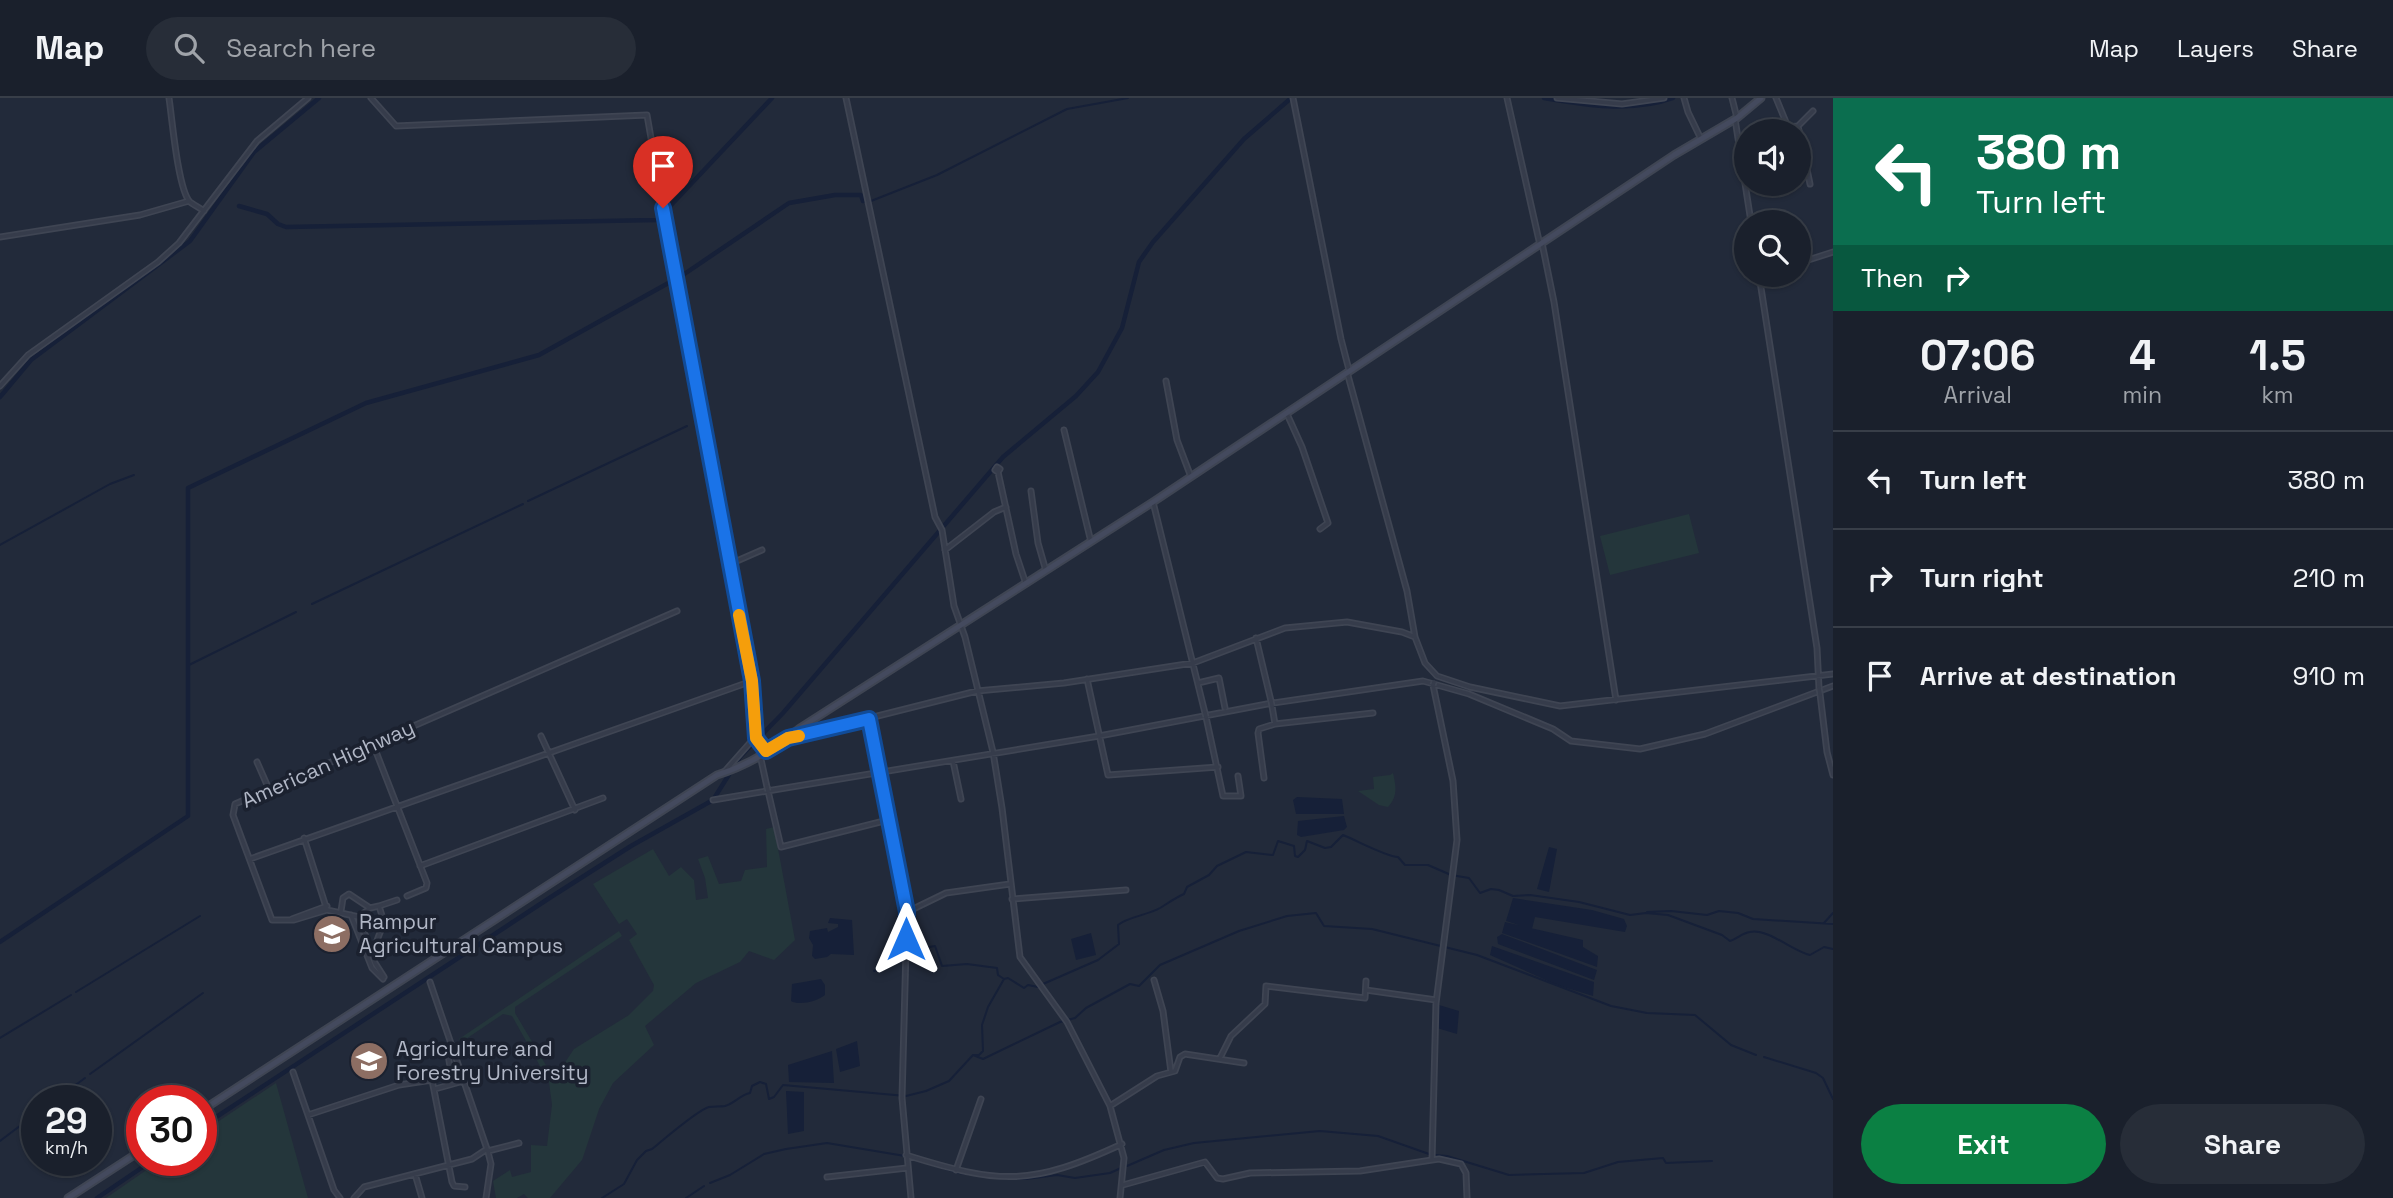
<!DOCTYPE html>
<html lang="en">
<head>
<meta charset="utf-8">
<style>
	:root { --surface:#1a202c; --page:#272d38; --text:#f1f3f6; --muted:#9fa3a9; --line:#383e48; --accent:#0b8043 }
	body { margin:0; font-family:"Space Grotesk",sans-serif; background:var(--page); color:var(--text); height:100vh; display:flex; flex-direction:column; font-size:26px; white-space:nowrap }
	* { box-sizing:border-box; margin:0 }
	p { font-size:23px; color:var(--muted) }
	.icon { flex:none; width:38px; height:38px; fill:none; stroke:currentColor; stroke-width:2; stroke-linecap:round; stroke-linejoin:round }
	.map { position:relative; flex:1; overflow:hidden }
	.side { display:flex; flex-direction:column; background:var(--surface); width:560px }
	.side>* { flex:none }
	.top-card { background:#0b6e4f; color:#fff; overflow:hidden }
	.controls { position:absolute; left:1734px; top:21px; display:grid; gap:14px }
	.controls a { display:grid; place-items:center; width:77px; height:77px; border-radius:50%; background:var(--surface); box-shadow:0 2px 5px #0004,0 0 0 2px var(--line); font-size:35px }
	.speed { position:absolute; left:21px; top:987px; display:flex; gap:14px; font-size:35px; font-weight:700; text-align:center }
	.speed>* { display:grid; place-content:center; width:91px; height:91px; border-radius:50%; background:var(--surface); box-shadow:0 2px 5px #0004,0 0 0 2px var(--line); line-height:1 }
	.speed small { font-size:18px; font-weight:400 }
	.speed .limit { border:10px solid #d22; background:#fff; color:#111 }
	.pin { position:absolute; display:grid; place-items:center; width:60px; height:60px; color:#fff; margin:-72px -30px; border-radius:50% 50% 50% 0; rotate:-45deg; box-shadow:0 0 7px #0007 }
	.pin .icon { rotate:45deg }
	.me { position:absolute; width:77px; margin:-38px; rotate:0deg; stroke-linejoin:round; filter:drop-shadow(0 0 5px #0008) }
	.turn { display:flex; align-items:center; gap:24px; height:147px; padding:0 28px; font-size:32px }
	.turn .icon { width:91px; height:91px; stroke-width:2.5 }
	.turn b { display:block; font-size:49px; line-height:60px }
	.then { display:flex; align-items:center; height:66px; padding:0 28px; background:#0003; gap:14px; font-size:26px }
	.eta { display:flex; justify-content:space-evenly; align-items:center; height:119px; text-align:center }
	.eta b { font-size:42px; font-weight:700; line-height:49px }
	.action { display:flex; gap:14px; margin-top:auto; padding:14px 28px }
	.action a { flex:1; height:80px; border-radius:42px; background:var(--accent); color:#fff; font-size:28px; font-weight:700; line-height:80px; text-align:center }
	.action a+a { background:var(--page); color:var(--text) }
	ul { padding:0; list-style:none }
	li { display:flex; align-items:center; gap:21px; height:98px; padding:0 28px; border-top:2px solid var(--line) }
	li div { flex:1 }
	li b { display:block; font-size:26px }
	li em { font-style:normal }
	header { display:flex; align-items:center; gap:42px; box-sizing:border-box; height:98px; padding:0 35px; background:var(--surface); border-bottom:2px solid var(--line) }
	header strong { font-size:33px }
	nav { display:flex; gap:38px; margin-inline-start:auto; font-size:24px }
	.search { width:490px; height:63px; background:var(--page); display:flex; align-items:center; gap:18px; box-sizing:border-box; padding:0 24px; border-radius:38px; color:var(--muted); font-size:26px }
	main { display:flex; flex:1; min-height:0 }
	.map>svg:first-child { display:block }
	.green { fill:#24363b }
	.water { fill:#162038 }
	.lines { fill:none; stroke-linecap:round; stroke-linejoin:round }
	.stream { stroke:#162038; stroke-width:2 }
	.canal { stroke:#162038; stroke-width:4.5 }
	.street-casing { stroke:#3f4553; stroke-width:7 }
	.secondary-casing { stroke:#3f4553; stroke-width:9 }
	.street { stroke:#363c4b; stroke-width:3.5 }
	.secondary { stroke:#444a5e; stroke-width:5 }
	.street-bridge-casing { stroke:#3f4553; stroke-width:7; stroke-linecap:butt }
	.street-bridge { stroke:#363c4b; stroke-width:3.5 }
	.route-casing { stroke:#114b97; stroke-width:18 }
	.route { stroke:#1a73e8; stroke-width:12 }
	.slow { stroke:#f59e0b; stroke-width:12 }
	.labels { text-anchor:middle; stroke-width:7; stroke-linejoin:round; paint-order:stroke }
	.street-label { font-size:21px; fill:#b1b7c6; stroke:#1b212f }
	.poi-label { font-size:21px; fill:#b1b7c6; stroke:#1b212f; text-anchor:start }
</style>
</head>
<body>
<header>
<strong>Map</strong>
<div class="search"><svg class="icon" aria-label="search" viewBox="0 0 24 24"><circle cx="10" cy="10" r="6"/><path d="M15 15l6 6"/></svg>Search here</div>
<nav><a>Map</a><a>Layers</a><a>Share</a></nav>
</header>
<main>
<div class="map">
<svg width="1833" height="1100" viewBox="0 0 1833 1100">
	<rect width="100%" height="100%" fill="#222a3a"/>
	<path class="green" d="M1689,416L1699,455L1610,477L1600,438Z
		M1393,675C1396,688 1398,698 1388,709L1379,707L1358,693L1374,691L1373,679L1390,677Z
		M774,729L795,842L774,862L749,853L740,864L696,885L645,928L654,947L613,985L599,1011L582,1062L550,1100H528L524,1096L517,1100H496L493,1083L510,1072L512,1079L531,1074V1047L547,1048L552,1007L549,984L512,918L503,916L460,945L459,941L619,833L622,838L515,909V915L550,974L558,975L574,951L629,917L653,893L654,887L629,842L637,836L627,821L619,826L593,786L653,751L669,778L681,769L694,782L696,802L708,800L705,780L698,761L708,758L719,786L741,783L745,772L767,769L766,731Z
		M276,985L308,1100H106L161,1062H201V1035Z"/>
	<path class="water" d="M1297,699L1342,701L1344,716H1296L1293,702Z
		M1344,718L1347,729L1344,732L1301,739L1297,737L1298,723Z
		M1549,749L1557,751L1549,794L1537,791Z
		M1513,800L1592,812L1624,821L1627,828L1625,834L1535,819L1532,831L1506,823Z
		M830,820L852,822L854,857L831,856L827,859L815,861L812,858L813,847L809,840L810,833L827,830L828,834L838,829V826L828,825Z
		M1505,824L1583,842V849L1598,858L1597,869L1502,835Z
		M1091,835L1096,857L1076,862L1071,841Z
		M1502,836L1597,872L1594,882L1498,846L1497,839Z
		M1492,848L1594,884L1593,898L1557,887L1490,857Z
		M821,881L825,887V897C818,903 799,908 791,903L792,886Z
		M1439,907L1459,913L1457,936L1437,930Z
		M857,943L860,968L840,974L836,951Z
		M832,953L834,985L789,984L788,967Z
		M786,993L804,994V1033L788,1036Z"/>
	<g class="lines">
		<path class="stream" d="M871,103L937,77L1067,11L1128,0
			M528,403L687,328
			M0,447L110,386L134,377
			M312,506L523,406
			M189,567L296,514
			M1647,814L1671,813L1707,817L1719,813L1738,815L1753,821L1833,826
			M1824,825L1833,815
			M908,853L935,848L942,868L967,866L997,870L998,877L1004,881
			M874,873L902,863
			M1043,886L1098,862L1119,846L1118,827C1127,819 1148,817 1160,810C1168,805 1175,800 1184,796L1187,789L1209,777L1217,768L1246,754L1273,757L1278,743L1294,748L1295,758L1298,759L1305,752L1307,743L1325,750L1331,749L1343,737C1358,743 1385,758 1398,759L1405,767H1428L1451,777L1469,780L1480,795L1491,791L1499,792L1513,798L1530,797L1579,804L1630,817L1646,815L1668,817L1722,837L1730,843C1737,841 1742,835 1750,834C1768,830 1792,853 1810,857L1824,849L1833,851
			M76,894L200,818
			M0,940L71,897
			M973,957L983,961L1060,924L1075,920L1086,910L1130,886L1139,888L1160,867L1239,833L1287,818L1316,815L1324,828L1372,831L1477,857L1611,908L1647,915L1695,917L1731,947L1756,957
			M1764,959L1816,975L1823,980L1833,1001
			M90,976L203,895
			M54,1003L85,980
			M0,1043L37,1015
			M1435,1057L1447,1058L1509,1077L1584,1075L1618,1064L1663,1060L1666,1065L1712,1063
			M910,1060L959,1075L990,1079
			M1127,1068L1164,1052L1194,1045L1320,1033L1378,1038L1429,1056
			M996,1080L1026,1081L1057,1077L1075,1080L1110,1075L1121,1070
			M710,1085L730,1077L764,1056L786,1051L827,1045L905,1058
			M602,1100L624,1086L637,1062L646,1053L652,1051C663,1042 699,1011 709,1009C714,1008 720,1009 725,1008C735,1005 740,997 750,995L752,988L760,984L766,986L769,1001L774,999L783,987L906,998L926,993L949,983L973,957H979L983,953L982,927L988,909L1004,881L1008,880L1024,890L1028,887L1038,889
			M686,1100L704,1088"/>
		<path class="canal" d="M1544,0C1585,7 1632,15 1673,0
			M239,108L267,116L278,126L286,129L657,122L772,0
			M677,181L789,105L835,97H861L863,103
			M0,299L31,262L190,143L254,54L319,0
			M0,844L188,718V390L366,305L539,257L672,183
			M201,1029L551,799L631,748L713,702L740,659L783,615L1003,359L1076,298L1098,274L1122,230L1139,164L1153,144L1244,41L1290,1
			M97,1100L153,1062"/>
		<defs>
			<path id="street" d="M169,0C172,20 178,92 190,104C194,107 200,110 204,113
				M371,0L396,28L647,17L693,282L752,583L756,638L766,653
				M846,0L935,419L942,432L954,508L965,539L993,654L1002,710L1020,859L1067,924L1110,1008L1124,1060L1120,1100
				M1293,0L1341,241L1349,272
				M1507,0L1540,147
				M1557,0L1622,6L1664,0
				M1684,0L1688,14L1701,41
				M1732,0L1737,20
				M1776,0L1788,29L1798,28L1810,86
				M1735,21L1751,124
				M1798,28L1813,13
				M0,139L140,117L189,103
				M1542,145L1554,204L1616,602
				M1799,165L1833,154
				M1759,177L1817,550L1819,590
				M1347,274L1407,493L1415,539
				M1166,283L1177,342L1191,379
				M0,288L28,257L158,164L179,145L257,43L308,0
				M1287,316L1302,349L1328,425L1320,431
				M1064,332L1091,444
				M997,369L1000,371L998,374L995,372Z
				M998,374L1016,456L1026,486
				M1031,393L1038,445L1046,473
				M1153,404L1205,615
				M945,452L994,414L1006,409
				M730,466L762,452
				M1256,540L1271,603
				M1087,581L1108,677L1218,669
				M1198,585L1219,580L1225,610
				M1433,587L1453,683L1457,742L1436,905L1432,1062L1439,1061L1461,1066L1466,1075L1467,1100
				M1820,596L1827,654L1833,677
				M1272,608L1275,626L1373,615
				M1206,619L1223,698H1241L1238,678
				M869,621L878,673
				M541,638L575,712
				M790,640L977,593L1064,585L1193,565L1285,530L1347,524L1402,534L1415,539L1425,565L1437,578L1470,589L1560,608L1833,576
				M373,646L427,785L426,790L407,798
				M760,657L767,689
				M953,663L961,701
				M257,664L268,689
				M725,673L756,638
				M879,678L907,814L902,1000L911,1100
				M1264,680L1258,635L1259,631L1275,626
				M768,693L781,749L888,722
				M713,702L1099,638L1267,606L1423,583L1469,596L1553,631L1571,643L1640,651L1705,636L1833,588
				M304,740L327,812
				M250,761L752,583
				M420,768L603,700
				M1012,801L1126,792
				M379,808L397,802
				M341,813L343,800L349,796L370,810
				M907,814L946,795L1010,786
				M351,817L372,870L383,881
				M359,819L370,810L379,808L384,824L373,853
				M292,821L327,808
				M384,879L375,865L359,819L327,812L294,822H272L233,717L235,706L677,513
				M1154,882L1163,913L1171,974
				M1366,892L1436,902
				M447,950L451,975L461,984
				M1220,960L1231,938L1265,906L1266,888L1365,900L1366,883
				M293,974L334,1092L340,1100
				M432,982L451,975
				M435,991L460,984
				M1110,1008L1157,978L1175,973L1180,959L1185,956L1244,965
				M308,1017L399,987L432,982L452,1084L454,1088L465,1089
				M488,1053L519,1045
				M906,1057C1002,1087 1031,1088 1122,1046
				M956,1072L981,1001
				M415,1076L422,1100
				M827,1079L907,1070
				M1123,1087L1205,1064L1217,1080L1223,1081L1250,1075L1360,1073L1432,1062
				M354,1100L364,1089L472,1061L487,1051L430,884
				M486,1100L491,1066L488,1054"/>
			<path id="secondary" d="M201,1013L717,677C746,668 776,650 800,630L1153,404L1674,57L1737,20L1761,0
				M68,1100L142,1052"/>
		</defs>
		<use href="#street" class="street-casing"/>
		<use href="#secondary" class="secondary-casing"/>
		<use href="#street" class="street"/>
		<use href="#secondary" class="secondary"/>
		<defs>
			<path id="street-bridge" d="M1433,587L1434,584
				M1819,590L1820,596
				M1271,603L1272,608
				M1205,615L1206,619
				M878,673L879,678
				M767,689L768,693"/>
		</defs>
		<use href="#street-bridge" class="street-bridge-casing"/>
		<use href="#street-bridge" class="street-bridge"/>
	</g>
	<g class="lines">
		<defs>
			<path id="route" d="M663,110L752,583L756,640L766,653L788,640L869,621L907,814L906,841"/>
		</defs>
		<use href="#route" class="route-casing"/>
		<use href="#route" class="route"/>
		<path class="slow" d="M739,517L752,583L756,640L766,653L788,640L799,638"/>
	</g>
	<defs>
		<symbol id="university-disc" viewBox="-11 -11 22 22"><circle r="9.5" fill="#8d6e63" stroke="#1b212f"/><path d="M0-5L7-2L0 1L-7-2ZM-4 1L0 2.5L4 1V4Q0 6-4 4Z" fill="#fff"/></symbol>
	</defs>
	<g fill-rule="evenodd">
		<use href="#university-disc" x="310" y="814" width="44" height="44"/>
		<use href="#university-disc" x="347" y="941" width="44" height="44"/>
	</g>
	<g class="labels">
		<g class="street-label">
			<text transform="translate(328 666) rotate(-24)" y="7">American Highway</text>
		</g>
		<g class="poi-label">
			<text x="359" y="831">Rampur<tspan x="359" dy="24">Agricultural Campus</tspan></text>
			<text x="396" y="958">Agriculture and<tspan x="396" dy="24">Forestry University</tspan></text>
		</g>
	</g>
</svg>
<div class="controls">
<a><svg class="icon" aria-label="sound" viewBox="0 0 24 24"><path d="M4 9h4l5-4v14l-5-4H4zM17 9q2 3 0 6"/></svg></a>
<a><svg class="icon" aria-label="search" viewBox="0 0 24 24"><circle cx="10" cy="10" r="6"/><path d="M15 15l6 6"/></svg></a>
</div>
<div class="speed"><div>29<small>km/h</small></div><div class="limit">30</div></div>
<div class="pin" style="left:663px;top:110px;background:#d93025"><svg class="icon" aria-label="arrive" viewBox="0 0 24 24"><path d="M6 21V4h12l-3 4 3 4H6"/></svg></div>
<svg class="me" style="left:906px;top:841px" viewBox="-20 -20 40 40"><path d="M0-17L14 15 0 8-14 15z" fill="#1a73e8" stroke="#fff" stroke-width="4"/></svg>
</div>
<section class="side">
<div class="top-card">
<div class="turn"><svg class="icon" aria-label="left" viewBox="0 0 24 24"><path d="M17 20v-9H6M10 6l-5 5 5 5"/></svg><div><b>380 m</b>Turn left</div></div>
<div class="then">Then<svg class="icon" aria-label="right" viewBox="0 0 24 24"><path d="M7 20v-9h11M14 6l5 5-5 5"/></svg></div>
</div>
<div class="eta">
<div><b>07:06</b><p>Arrival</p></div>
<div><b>4</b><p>min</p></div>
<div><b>1.5</b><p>km</p></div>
</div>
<ul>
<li><svg class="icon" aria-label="left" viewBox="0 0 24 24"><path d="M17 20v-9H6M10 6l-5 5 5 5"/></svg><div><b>Turn left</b></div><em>380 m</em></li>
<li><svg class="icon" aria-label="right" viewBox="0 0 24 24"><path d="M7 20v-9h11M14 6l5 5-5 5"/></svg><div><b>Turn right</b></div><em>210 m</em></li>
<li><svg class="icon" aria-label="arrive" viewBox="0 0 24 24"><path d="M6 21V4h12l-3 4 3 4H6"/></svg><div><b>Arrive at destination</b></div><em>910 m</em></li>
</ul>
<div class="action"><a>Exit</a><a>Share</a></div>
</section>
</main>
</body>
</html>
